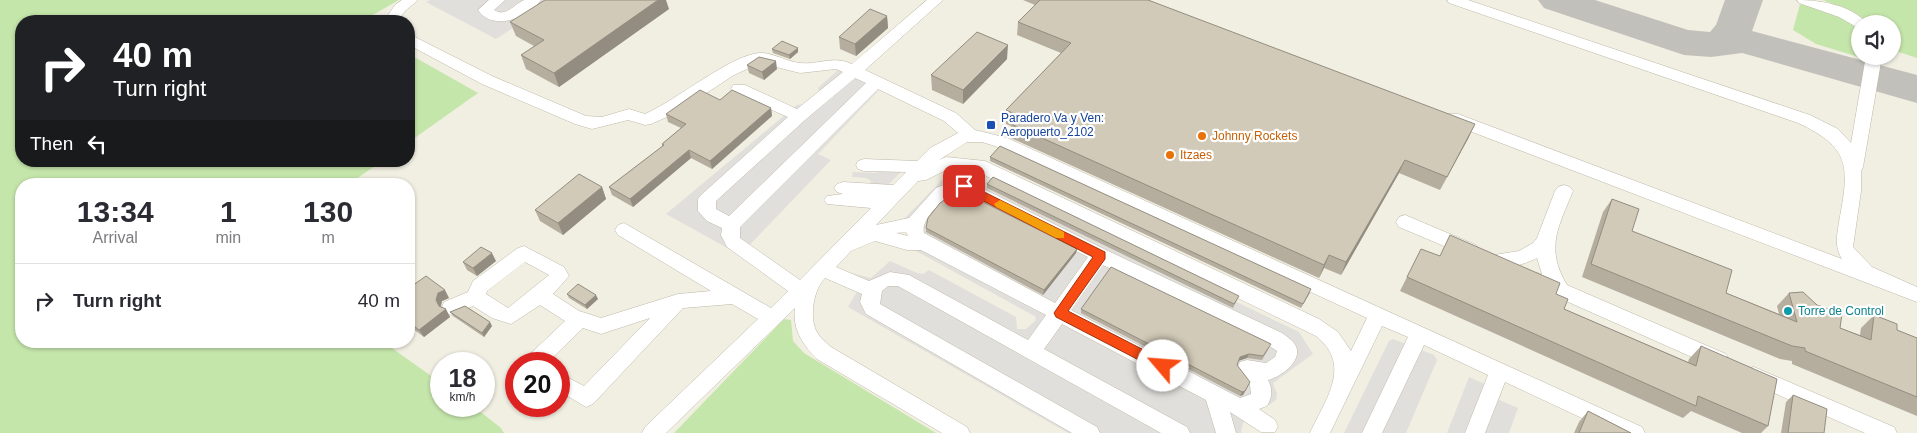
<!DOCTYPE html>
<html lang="en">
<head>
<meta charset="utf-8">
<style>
	:root { --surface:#fff; --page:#f2f2f3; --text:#2b2b33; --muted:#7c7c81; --line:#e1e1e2 }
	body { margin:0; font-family:Arial,sans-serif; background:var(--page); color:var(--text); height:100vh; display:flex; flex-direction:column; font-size:19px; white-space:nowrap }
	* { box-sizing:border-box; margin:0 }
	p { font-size:16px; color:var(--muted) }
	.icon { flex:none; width:28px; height:28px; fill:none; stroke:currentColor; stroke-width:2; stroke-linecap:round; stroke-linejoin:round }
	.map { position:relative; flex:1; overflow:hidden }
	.sheet { position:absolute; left:15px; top:178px; width:400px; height:170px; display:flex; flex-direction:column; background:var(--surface); border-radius:20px; box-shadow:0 1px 4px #0004 }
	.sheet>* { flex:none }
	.top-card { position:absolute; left:15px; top:15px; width:400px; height:152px; border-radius:20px; box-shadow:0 1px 4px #0004; background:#202124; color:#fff; overflow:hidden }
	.fabs { position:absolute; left:1851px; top:15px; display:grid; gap:10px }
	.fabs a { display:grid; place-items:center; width:50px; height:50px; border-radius:50%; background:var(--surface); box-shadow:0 1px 4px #0004; font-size:25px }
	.speed { position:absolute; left:430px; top:352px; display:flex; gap:10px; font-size:25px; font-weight:700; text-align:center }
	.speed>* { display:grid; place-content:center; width:65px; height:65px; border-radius:50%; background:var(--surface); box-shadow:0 1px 4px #0004; line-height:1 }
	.speed small { font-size:12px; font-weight:400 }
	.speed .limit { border:8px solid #d22; background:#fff; color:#111 }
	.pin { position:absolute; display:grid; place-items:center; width:42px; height:42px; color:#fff; margin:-21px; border-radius:10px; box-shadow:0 2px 8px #0006 }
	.me { position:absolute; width:55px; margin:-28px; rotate:297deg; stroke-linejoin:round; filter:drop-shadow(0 0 4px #0008) }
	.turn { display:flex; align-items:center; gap:18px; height:105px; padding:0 15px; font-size:22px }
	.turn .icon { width:65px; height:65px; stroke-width:2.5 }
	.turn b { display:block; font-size:35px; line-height:42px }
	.then { display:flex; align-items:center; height:48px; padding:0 15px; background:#0003; gap:10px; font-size:19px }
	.eta { display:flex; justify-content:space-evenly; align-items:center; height:85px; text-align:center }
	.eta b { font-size:30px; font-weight:700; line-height:35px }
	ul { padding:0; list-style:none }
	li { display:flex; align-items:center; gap:15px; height:75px; padding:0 15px; border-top:1px solid var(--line) }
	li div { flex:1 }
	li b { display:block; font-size:19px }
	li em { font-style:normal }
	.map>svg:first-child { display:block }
	.green { fill:#c5e6ab }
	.parking { fill:#e1dfdb }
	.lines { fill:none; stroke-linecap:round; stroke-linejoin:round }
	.taxiway { fill:#c2c0ba; fill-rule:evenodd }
	.minor-casing { stroke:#bfb9a8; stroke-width:1 }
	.minor { fill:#fff; fill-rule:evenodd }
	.wall { fill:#b5ae9e }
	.shaded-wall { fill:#938d81 }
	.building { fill:#d2cab8; stroke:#938d81 }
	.route { fill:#f84b13; stroke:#a1310c }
	.slow { fill:#f59e0b }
	.transit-dot { fill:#1a4fb4; stroke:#fff; stroke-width:2 }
	.food-dot { fill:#e8710a; stroke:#fff; stroke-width:2 }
	.culture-dot { fill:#0f9aa8; stroke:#fff; stroke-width:2 }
	.labels { text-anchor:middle; stroke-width:4.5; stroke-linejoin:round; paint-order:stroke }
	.transit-label { font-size:12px; fill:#164399; stroke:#fff; text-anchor:start }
	.food-label { font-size:12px; fill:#c56008; stroke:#fff; text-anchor:start }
	.culture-label { font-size:12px; fill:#0d838f; stroke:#fff; text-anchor:start }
</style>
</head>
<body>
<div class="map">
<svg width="1917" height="433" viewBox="0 0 1917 433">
	<rect width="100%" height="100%" fill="#f1eee2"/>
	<path class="green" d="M0,0H399L371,16L370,21H21V161H382L349,184H21V341H382L441,383V406H473L501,428L504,433H0Z
		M1823,0H1917V58L1893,50L1892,24H1872L1853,12Z
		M1800,4C1818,9 1849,14 1859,33C1862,38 1860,50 1860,56L1862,58L1816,44L1793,30Z
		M409,54L478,93L409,142Z
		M784,319L791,320L793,341L804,353L936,433H674Z"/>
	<path class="parking" d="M430,0H556L496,39L426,2Z
		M838,70L879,90L818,154L831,160L740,255L666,214L797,105L812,104L821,95L818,88Z
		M910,163L868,205L851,197L870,184L871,181L866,178L852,177L853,172L875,173Z
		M959,174L977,178L1299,332L1313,354L1273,383L1277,394L1276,400L1269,405L1260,406L1243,423L1241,433H1068L848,307L858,290L846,272L871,278L890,261L917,273L923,274L929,270L1016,317L1017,329H1026L1035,321L1036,317L909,247L921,232L901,222L942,180Z
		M1393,339L1434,355L1437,360L1406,433H1344L1389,341Z
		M1469,377L1502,392L1499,400L1518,408L1509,433H1447Z"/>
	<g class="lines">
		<path class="taxiway" d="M1538,0H1595L1688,30L1710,32L1716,25L1725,0H1763L1752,31L1917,75V103L1753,56L1742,53L1711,57L1684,55L1544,8Z"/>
		<defs>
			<path id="minor" d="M402,0H418L405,11L398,21H384L395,5Z
				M489,0H505L494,10C506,18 514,4 524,0C529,0 536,0 541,0C528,18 493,32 478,10Z
				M927,0H943L865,70L956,113L975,130L1007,138L1642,427L1645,433H1614L1505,382L1485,433H1465L1488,375L1424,345L1382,433H1362L1408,337L1382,326L1330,433H1310C1325,400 1353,365 1316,336L976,171L948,169L926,180L918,181L876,225L909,218L936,188L958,180L978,186L1106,250L1282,333C1286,336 1291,339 1294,343C1306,359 1281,377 1268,380C1273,390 1272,397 1267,406L1259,409L1275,420L1278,426L1275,432H1261L1230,412L1236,433H1216L1206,400L1062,324L1044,349L1187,427L1190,433H1161L898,286H888L882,291L880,304L1097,427L1100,433H1072L866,314L860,302L862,294L825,278C814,289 810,313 815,328C818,336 825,342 831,347L967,427L970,433H942L817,359C803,345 792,329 795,308L666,433H642L645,427L758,319L732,304L683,308L593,404L586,407L559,391V373L584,386L650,318L601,334L583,328L546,364H523L526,358L565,321L540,305L511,324L492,318L473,306L451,315L444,312L442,307L444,302L468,292L473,281L518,248L524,246L564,267L569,276L553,294L579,311L601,318L678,294L711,291L618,235L615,230L618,225L624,223L771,308L788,291L727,247L721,235L722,228L707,221L698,211V199L701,195L788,117L733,93L731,89L733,85H745L797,109L843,72L836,69L800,73L760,63L734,75L676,113L651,124L645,125L628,120L592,129L575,124L482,84L409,45V34L492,76L586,116L602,117L629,109L645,114C677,100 729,56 759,53C772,52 787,62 800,63C820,65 832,55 852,64ZM855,78L866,83L729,216L716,209V201L805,120ZM878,89L944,121L958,133L930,148L917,161L864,159L858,161L856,165L858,169L864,171L906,172L893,185L843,182L837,184L834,188L837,192L843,194L827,196L824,200L827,204L871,208L800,280L740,238V227ZM967,142H982L995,146L1367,318L1351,351L1338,332L1319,319L985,161L946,157L939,160ZM959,192L1088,257L1055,303L924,233C920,218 946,197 959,192ZM906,232L908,236L896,233ZM875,241L907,250H921L1046,315L1028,340L909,275L890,272L869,281L836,267L851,251ZM525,262L549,275L508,308L486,294L487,291ZM1103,265L1268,345L1277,351L1275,357L1266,363L1247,360L1240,362L1237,368L1250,385L1251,394L1240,398L1071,310Z
				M1447,0H1468L1810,115L1838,129L1851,143L1866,56H1882L1863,167L1861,171V191L1853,247L1872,267L1917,287V302L1446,122L1444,118L1446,114H1458L1842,259C1834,245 1837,237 1839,222C1849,168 1852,148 1798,123L1449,3Z
				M1797,0C1819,0 1853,5 1867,24H1860V29L1839,17L1799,3Z
				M1564,185L1570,187L1573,191C1558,228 1545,248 1567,285L1726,354L1729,360L1726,366L1719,368L1712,366L1530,285L1528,280L1530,275L1537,273L1542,274L1537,258C1523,265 1503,271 1488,266L1485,261L1488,256L1519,251L1533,243L1537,238L1555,191L1558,187Z
				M1405,215L1476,245L1479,250L1476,255L1470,257L1399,227L1396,222L1399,217Z
				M1754,367L1894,427L1897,433H1865L1747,381L1744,375L1747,369Z"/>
		</defs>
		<use href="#minor" class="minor-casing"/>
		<use href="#minor" class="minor"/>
	</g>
	<path class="wall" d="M1023,0H1148L1469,137L1440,190L1399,173L1341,275L1324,268L1319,278L1011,138V126L1006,124V110L1061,53L1017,35L1018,22L1035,5Z
		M669,9L559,87L526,69L521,55L534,46L516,36L510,22Z
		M887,16L888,28L856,56L840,49L839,37Z
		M798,48V52L790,59L773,53L772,49Z
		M1007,59L963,104L932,90L931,75Z
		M747,65L777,69L764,80L749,73Z
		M720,100L771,108L772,116L712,169L691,158L633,207L612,195L609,187L662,147V144L681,128L668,122L666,114Z
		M990,157L1310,293L1301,308L990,161Z
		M987,184L1237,300L1233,308L987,188Z
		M602,187L606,199L563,235L540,221L535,210Z
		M1612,199L1632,231L1726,293L1779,314L1777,306L1789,293L1840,328L1860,335L1861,328L1874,315L1897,330L1917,338V416L1792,364V361L1780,359L1582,277L1603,212Z
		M926,228L1077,249L1076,253L1043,295L926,232Z
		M1421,249L1439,256L1556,294L1564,309L1688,362L1689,359L1701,346L1768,426L1761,433H1742L1691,411L1683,418L1400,291Z
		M496,261L477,276L467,270L463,262Z
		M409,288L449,298L442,301L441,307L450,317L424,337L409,326Z
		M567,294L598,299L587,309L569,298Z
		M1081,309L1269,348L1262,360L1247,358L1238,361L1237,365L1248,386L1243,395L1240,396L1081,313Z
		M450,312L492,326L484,337L453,316Z
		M1793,395L1824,433H1781L1786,402Z
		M1588,411L1631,433H1574L1579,422Z"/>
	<path class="shaded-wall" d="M658,0H666L669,9L559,87L554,73Z
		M887,16L888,28L856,56L855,44Z
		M1008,45L1007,59L963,104V90Z
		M798,48V52L790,59L789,55Z
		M776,61L777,69L764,80L762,72Z
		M771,108L772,116L712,169L710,161Z
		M1475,124L1469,137L1440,190L1447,177Z
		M689,150L691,158L633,207L630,199Z
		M1405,160L1399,173L1341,275L1346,262Z
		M602,187L606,199L563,235L558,223Z
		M1077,249L1076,253L1043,295L1044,290Z
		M492,253L496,261L477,276L473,268Z
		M1329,255L1324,268L1319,278L1324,265Z
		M445,290L449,298L442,301L440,308L446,309L450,317L424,337L419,330L436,300L438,293Z
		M596,295L598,299L587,309L585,305Z
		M490,322L492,326L484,337L482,333Z
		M1249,354L1247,358L1238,361L1240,357Z
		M1250,382L1243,395L1240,396L1242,392Z"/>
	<path class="building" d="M545,0H658L554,73L521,55L544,40L510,22Z
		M1040,0H1148L1475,124L1447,177L1405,160L1346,262L1329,255L1324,265L1011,124L1019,116L1006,110L1071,43L1018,22Z
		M870,9L887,16L855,44L839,37Z
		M977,32L1008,45L963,90L931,75Z
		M782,41L798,48L789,55L772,49Z
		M759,57L776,61L762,72L747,65Z
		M700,90L720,100L732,90L771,108L710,161L689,150L630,199L609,187L664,145L662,144L686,124L666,114Z
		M1000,146L1311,289L1303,304L990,157Z
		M579,174L602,187L558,223L535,210Z
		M993,177L1239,296L1234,304L987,184Z
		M959,190L1077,249L1044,290L926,228L928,218L940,203Z
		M1612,199L1639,209L1632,231L1732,270L1726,293L1797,322L1789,293L1803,292L1817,305L1842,314L1840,328L1871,340L1874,315L1897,324V330L1917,338V397L1805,351V348L1792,346L1591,264Z
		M1450,235L1560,283L1556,294L1568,299L1564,309L1696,366L1701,346L1777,379L1768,426L1698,396L1696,406L1407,277L1421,249L1440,256Z
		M481,247L492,253L473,268L463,262Z
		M1111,267L1271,344L1263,356L1249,354L1240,357L1237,365L1250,382L1245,391L1242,392L1081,309Z
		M426,276L445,290L438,293L436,300L439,306L446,309L419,330L409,322V288Z
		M578,284L596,295L585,305L567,294Z
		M465,306L490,322L482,333L450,312Z
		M1793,395L1827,409L1824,433H1788Z
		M1588,411L1631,433H1579Z"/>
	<path class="route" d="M964,182L1105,252V259L1068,311L1167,362L1169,366L1167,370H1158L1056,317L1054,313L1056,310L1093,257L960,189V184Z"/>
	<path class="slow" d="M1000,200L1064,232V238H1056L996,207L994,204Z"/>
	<rect class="transit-dot" x="986" y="120" width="10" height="10" rx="2.5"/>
	<g class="food-dot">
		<circle cx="1202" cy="136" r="5"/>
		<circle cx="1170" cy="155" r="5"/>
	</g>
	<circle class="culture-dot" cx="1788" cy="311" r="5"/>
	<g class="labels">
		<g class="transit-label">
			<text x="1001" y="122">Paradero Va y Ven:<tspan x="1001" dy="14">Aeropuerto_2102</tspan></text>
		</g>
		<g class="food-label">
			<text x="1212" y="140">Johnny Rockets</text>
			<text x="1180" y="159">Itzaes</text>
		</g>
		<g class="culture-label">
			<text x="1798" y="315">Torre de Control</text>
		</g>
	</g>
</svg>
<div class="fabs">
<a><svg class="icon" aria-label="sound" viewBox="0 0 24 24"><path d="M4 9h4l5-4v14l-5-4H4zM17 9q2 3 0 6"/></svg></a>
</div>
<div class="speed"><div>18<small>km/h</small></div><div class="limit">20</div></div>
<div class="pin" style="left:964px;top:186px;background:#d93025"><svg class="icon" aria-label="arrive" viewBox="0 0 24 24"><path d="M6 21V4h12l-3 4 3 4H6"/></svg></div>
<svg class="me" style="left:1163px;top:366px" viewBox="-20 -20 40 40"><circle r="19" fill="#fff"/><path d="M0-13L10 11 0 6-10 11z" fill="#f84b13"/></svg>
<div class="top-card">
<div class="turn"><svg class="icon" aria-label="right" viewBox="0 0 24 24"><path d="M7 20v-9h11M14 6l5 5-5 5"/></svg><div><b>40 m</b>Turn right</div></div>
<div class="then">Then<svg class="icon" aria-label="left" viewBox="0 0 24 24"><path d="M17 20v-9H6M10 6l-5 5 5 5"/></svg></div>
</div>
<section class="sheet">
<div class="eta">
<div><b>13:34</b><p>Arrival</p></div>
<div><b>1</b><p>min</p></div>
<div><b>130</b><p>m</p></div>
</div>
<ul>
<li><svg class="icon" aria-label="right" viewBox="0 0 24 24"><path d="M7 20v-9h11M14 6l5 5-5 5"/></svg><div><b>Turn right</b></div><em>40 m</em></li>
</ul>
</section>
</div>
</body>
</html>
